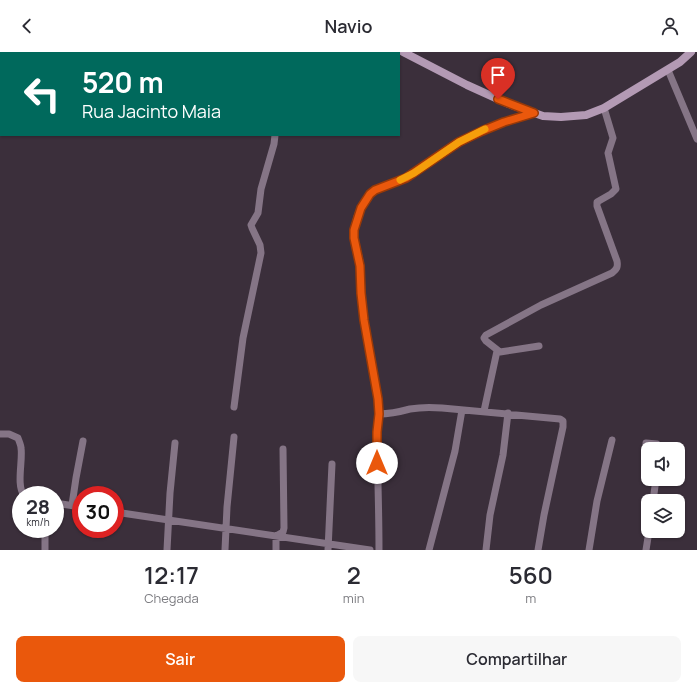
<!DOCTYPE html>
<html lang="pt">
<head>
<meta charset="utf-8">
<style>
	:root { --surface:#fff; --page:#f7f7f7; --text:#2b2b33; --muted:#7c7c81; --accent:#ea580c }
	body { margin:0; font-family:Manrope,sans-serif; background:var(--page); color:var(--text); height:100vh; display:flex; flex-direction:column; font-size:15px; white-space:nowrap }
	* { box-sizing:border-box; margin:0 }
	p { font-size:13px; color:var(--muted) }
	.icon { flex:none; width:22px; height:22px; fill:none; stroke:currentColor; stroke-width:2; stroke-linecap:round; stroke-linejoin:round }
	.map { position:relative; height:498px; overflow:hidden }
	.drawer { display:flex; flex-direction:column; background:var(--surface); flex:1 }
	.drawer>* { flex:none }
	.hud { position:absolute; left:0px; top:0px; width:400px; height:84px; box-shadow:0 1px 3px #0004; background:#00695c; color:#fff; overflow:hidden }
	.fabs { position:absolute; left:641px; top:390px; display:grid; gap:8px }
	.fabs a { display:grid; place-items:center; width:44px; height:44px; border-radius:8px; background:var(--surface); box-shadow:0 1px 3px #0004; font-size:20px }
	.speed { position:absolute; left:12px; top:434px; display:flex; gap:8px; font-size:20px; font-weight:700; text-align:center }
	.speed>* { display:grid; place-content:center; width:52px; height:52px; border-radius:50%; background:var(--surface); box-shadow:0 1px 3px #0004; line-height:1 }
	.speed small { font-size:10px; font-weight:400 }
	.speed .limit { border:6px solid #d22; background:#fff; color:#111 }
	.pin { position:absolute; display:grid; place-items:center; width:34px; height:34px; color:#fff; margin:-41px -17px; border-radius:50% 50% 50% 0; rotate:-45deg; box-shadow:0 0 4px #0007 }
	.pin .icon { rotate:45deg }
	.me { position:absolute; width:44px; margin:-22px; rotate:0deg; stroke-linejoin:round; filter:drop-shadow(0 0 3px #0008) }
	.turn { display:flex; align-items:center; gap:14px; height:84px; padding:0 16px; font-size:18px }
	.turn .icon { width:52px; height:52px; stroke-width:2.5 }
	.turn b { display:block; font-size:28px; line-height:34px }
	.eta { display:flex; justify-content:space-evenly; align-items:center; height:68px; text-align:center }
	.eta b { font-size:24px; font-weight:600; line-height:28px }
	.button { display:flex; gap:8px; margin-top:auto; padding:8px 16px }
	.button a { flex:1; height:46px; border-radius:8px; background:var(--accent); color:#fff; font-size:16px; font-weight:600; line-height:46px; text-align:center }
	.button a+a { background:var(--page); color:var(--text) }
	header { display:flex; justify-content:space-between; align-items:center; height:52px; padding:0 16px; background:var(--surface); font-size:18px; font-weight:600 }
	.map>svg:first-child { display:block }
	.lines { fill:none; stroke-linecap:round; stroke-linejoin:round }
	.street { stroke:#857586; stroke-width:7 }
	.secondary { stroke:#b39ab4; stroke-width:8 }
	.route-casing { stroke:#983908; stroke-width:10 }
	.route { stroke:#ea580c; stroke-width:7 }
	.slow { stroke:#f59e0b; stroke-width:7 }
</style>
</head>
<body>
<header><svg class="icon" aria-label="back" viewBox="0 0 24 24"><path d="M15 5l-7 7 7 7"/></svg>Navio<svg class="icon" aria-label="person" viewBox="0 0 24 24"><circle cx="12" cy="8" r="4"/><path d="M4 21q1-7 8-7t8 7"/></svg></header>
<div class="map">
<svg width="697" height="498" viewBox="0 0 697 498">
	<rect width="100%" height="100%" fill="#3b2f3b"/>
	<g class="lines">
		<path class="street" d="M274,0V1
			M668,18L697,87
			M539,294L500,300L486,289L484,286L486,283L541,253L612,221C617,217 618,215 617,209L597,154V150L611,142L616,137L608,101L613,86L604,56
			M234,355L243,286L261,201L260,193L252,176L251,173L258,161L261,137L274,92L275,83
			M484,359L497,299
			M379,362C390,362 399,360 410,357C421,355 431,355 442,356L560,367L563,369V375L544,463L538,498
			M0,382H9L18,386C19,389 21,393 21,396C23,408 16,434 24,443
			M646,391L657,392L662,397
			M653,449L656,427
			M55,451L81,455
			M72,453L76,426L83,389
			M115,460L370,498
			M45,498V477
			M167,498L170,441L175,391
			M225,498L227,455L234,385
			M276,498V484L283,480L284,476L283,397
			M328,498L332,412
			M379,498C379,464 378,430 377,395C377,379 380,363 378,347C375,320 367,294 364,267C361,250 362,233 361,216C358,190 348,185 360,157C371,133 389,136 408,125C426,114 441,101 458,91C482,77 508,68 534,61
			M429,498L455,399L462,358
			M486,498L490,463L503,403L508,361
			M589,498L597,449L612,388
			M646,498L649,479"/>
		<path class="secondary" d="M403,0L467,33L509,52L543,64L561,65L586,63L604,56L680,10L691,0
			M78,1L79,0
			M0,44L1,43"/>
	</g>
	<g class="lines">
		<defs>
			<path id="route" d="M377,411V380L379,362L378,347L364,268L361,241L360,214L354,186V178L361,156L370,142L375,138L406,126L459,90L482,79L504,70L534,61L498,47"/>
		</defs>
		<use href="#route" class="route-casing"/>
		<use href="#route" class="route"/>
		<path class="slow" d="M400,128L414,121L459,90L485,77"/>
	</g>
</svg>
<div class="fabs">
<a><svg class="icon" aria-label="sound" viewBox="0 0 24 24"><path d="M4 9h4l5-4v14l-5-4H4zM17 9q2 3 0 6"/></svg></a>
<a><svg class="icon" aria-label="layers" viewBox="0 0 24 24"><path d="M12 4l9 5-9 5-9-5zM3 14l9 5 9-5"/></svg></a>
</div>
<div class="speed"><div>28<small>km/h</small></div><div class="limit">30</div></div>
<div class="pin" style="left:498px;top:47px;background:#d93025"><svg class="icon" aria-label="arrive" viewBox="0 0 24 24"><path d="M6 21V4h12l-3 4 3 4H6"/></svg></div>
<svg class="me" style="left:377px;top:411px" viewBox="-20 -20 40 40"><circle r="19" fill="#fff"/><path d="M0-13L10 11 0 6-10 11z" fill="#ea580c"/></svg>
<div class="hud">
<div class="turn"><svg class="icon" aria-label="left" viewBox="0 0 24 24"><path d="M17 20v-9H6M10 6l-5 5 5 5"/></svg><div><b>520 m</b>Rua Jacinto Maia</div></div>
</div>
</div>
<section class="drawer">
<div class="eta">
<div><b>12:17</b><p>Chegada</p></div>
<div><b>2</b><p>min</p></div>
<div><b>560</b><p>m</p></div>
</div>
<div class="button"><a>Sair</a><a>Compartilhar</a></div>
</section>
</body>
</html>
